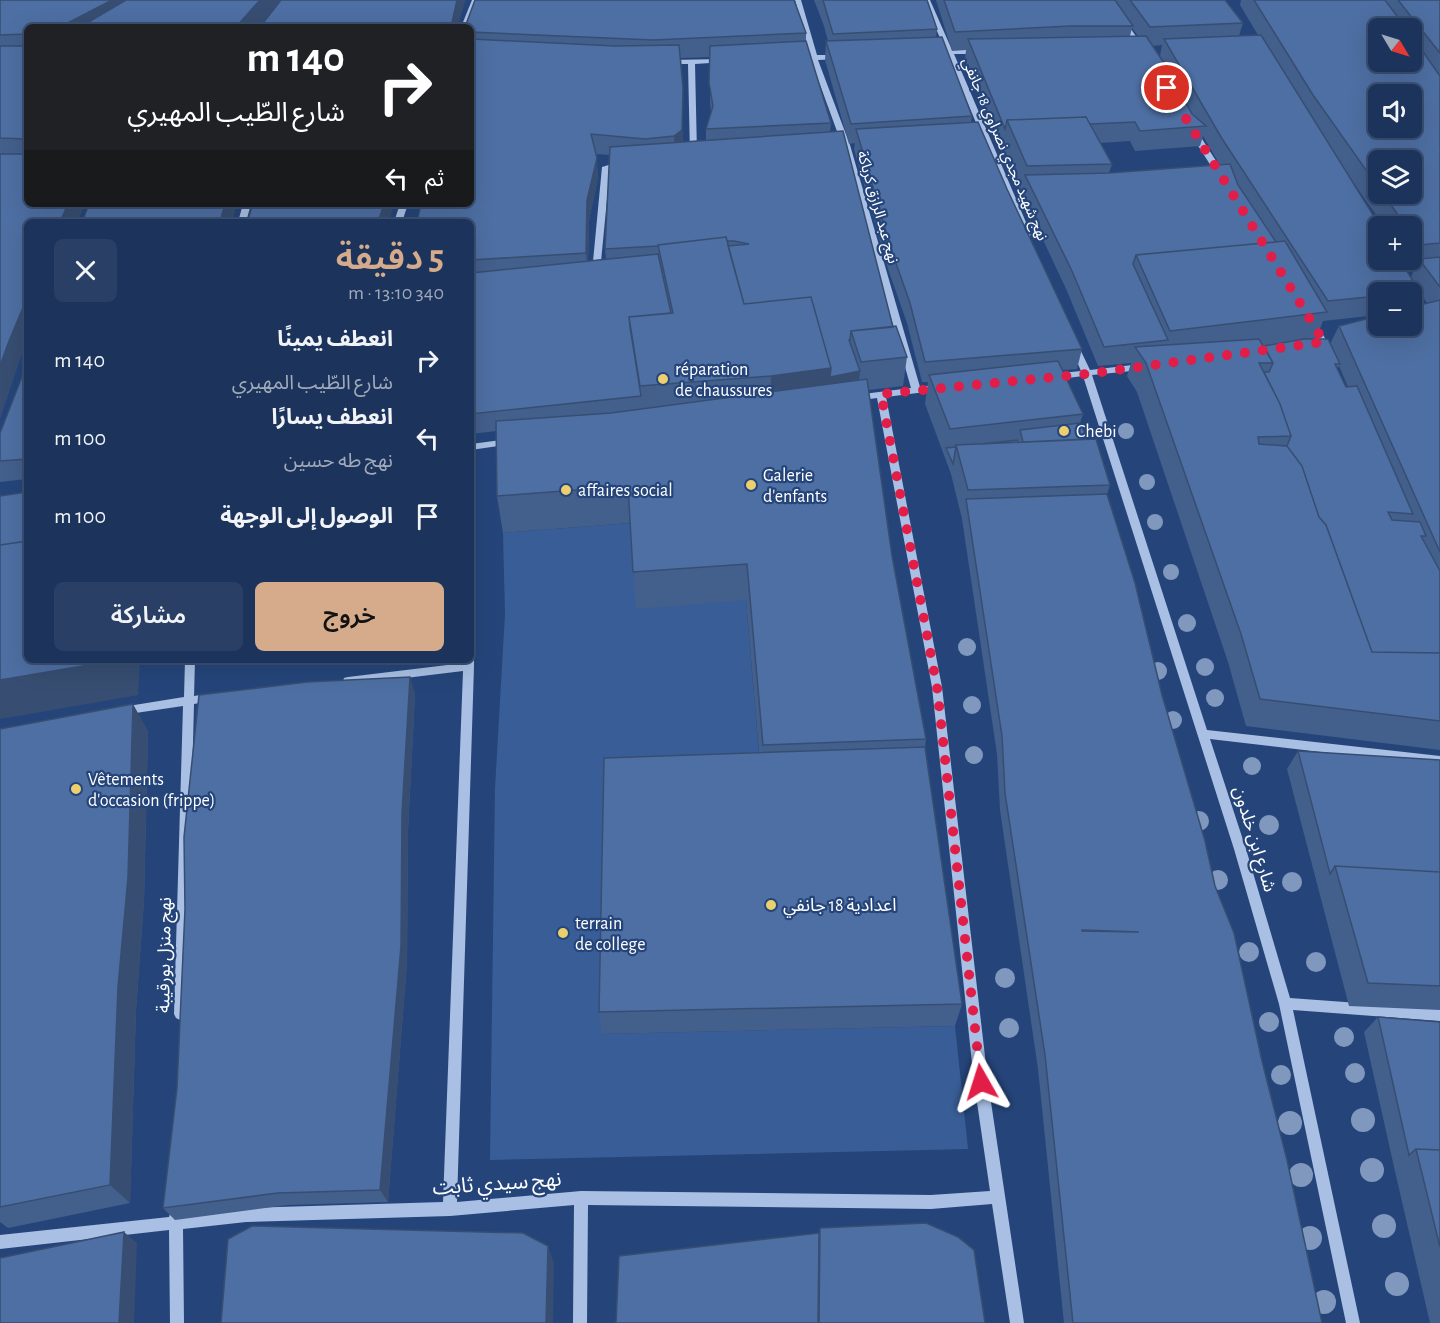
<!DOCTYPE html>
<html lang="ar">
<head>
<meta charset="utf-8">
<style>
	:root { --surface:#1c345c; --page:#293f65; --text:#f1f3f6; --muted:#a0aabb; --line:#3a4f72; --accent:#d6ab8b }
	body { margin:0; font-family:"Alegreya Sans","Noto Sans Arabic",sans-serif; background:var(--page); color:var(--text); direction:rtl; height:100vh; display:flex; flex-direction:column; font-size:22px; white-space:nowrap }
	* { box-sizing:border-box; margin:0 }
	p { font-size:20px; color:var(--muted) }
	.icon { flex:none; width:33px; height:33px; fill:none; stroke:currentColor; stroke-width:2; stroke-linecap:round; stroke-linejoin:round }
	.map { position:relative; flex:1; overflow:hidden; direction:ltr }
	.panel { position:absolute; left:24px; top:219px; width:450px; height:444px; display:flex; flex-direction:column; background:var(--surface); border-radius:9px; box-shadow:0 6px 24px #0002,0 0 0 2px var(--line); direction:rtl }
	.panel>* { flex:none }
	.hud { position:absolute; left:24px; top:24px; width:450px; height:183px; border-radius:9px; box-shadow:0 6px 24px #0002,0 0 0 2px var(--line); direction:rtl; background:#202124; color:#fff; overflow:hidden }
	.needle { width:39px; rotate:128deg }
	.controls { position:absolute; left:1368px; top:18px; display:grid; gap:12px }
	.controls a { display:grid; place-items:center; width:54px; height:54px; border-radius:9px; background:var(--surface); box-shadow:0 6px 24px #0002,0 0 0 2px var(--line); font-size:30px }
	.pin { position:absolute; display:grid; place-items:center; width:51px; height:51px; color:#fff; margin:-26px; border:3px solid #fff; border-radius:50%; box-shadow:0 2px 6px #0007 }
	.me { position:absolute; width:66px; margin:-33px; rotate:354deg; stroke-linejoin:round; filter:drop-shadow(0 0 4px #0008) }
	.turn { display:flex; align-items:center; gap:21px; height:126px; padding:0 30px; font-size:27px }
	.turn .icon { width:78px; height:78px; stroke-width:2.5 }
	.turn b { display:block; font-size:42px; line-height:51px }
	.then { display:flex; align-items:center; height:57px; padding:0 30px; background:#0003; gap:12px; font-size:22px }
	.round { display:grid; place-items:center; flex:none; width:63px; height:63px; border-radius:9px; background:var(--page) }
	.summary { display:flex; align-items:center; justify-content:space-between; height:102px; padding:0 30px }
	h1 { font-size:36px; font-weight:600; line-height:45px; color:var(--accent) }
	.button { display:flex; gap:12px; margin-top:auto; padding:12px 30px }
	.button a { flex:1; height:69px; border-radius:9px; background:var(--accent); color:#111; font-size:24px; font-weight:600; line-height:69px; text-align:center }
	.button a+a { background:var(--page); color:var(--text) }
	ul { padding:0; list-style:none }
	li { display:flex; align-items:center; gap:18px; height:78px; padding:0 30px }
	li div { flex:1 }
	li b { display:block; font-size:22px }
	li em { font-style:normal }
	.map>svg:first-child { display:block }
	.green { fill:#395e97 }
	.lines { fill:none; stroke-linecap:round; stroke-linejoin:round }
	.minor { fill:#a9c0e4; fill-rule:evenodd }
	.tree { fill:#8098bd }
	.wall { fill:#435f8c; fill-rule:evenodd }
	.shaded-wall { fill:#374e72 }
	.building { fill:#4e6fa3; stroke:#374e72; stroke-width:1.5; fill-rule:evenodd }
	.route { stroke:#e11d48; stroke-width:10; stroke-dasharray:0 18 }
	.poi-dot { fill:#edd06e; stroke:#25457a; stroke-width:2 }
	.labels { text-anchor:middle; stroke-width:4.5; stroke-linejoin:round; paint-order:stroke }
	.far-street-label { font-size:15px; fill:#fff; stroke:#25457a }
	.poi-label { font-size:18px; fill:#fff; stroke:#25457a; text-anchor:start }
	.street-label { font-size:18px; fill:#fff; stroke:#25457a }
	.near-street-label { font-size:21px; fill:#fff; stroke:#25457a }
</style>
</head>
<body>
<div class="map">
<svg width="1440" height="1323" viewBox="0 0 1440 1323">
	<rect width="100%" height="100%" fill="#25457a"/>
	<path class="green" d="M631,523L746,600L761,779L602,1034L955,1026L968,1149L490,1160L495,789L505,614L503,533Z"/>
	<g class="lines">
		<path class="minor" d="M472,0H478L467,27H461Z
			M795,0H801L817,55H839L842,57L839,59L818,60L850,145L920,387L941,384L945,387L941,390L886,397L942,687L988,1082L1024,1323H1010L992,1204L931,1209L588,1205L587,1323H573L574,1205L450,1216L246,1222L183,1229L184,1323H170L169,1230L0,1249V1235L169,1217L171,1210L176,1208L181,1210L183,1215L246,1208L443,1202L463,671L348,685L344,684L343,681L344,678L348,677L464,663V660H471V657L474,660V666L457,1202L581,1191L931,1195L990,1191L974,1082L932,687L877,398L855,401L851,398L855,395L911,388L842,145L811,60H798L795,58L798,56H810Z
			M924,0H930L952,50H980L983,52L980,54H954L1031,234L1030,236H1024L1023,234L947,54L942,52L945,50Z
			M1105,0H1111L1144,48L1143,49H1139Z
			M723,59L725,60V62L695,64L697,153L690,155L688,64H669L666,62L669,60Z
			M1191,131H1197L1225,175L1224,177H1218L1190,133Z
			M622,161H625V165L610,168L600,272L596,275L592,272L602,167Z
			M243,204H251L246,222H238Z
			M400,204H408L402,222H394Z
			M1412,290L1415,291L1431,314V318H1425L1412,298V292H1408Z
			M1311,318L1315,321L1333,352L1332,354L1329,355L1325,352L1307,321Z
			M1074,342L1078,345L1090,370L1141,364L1145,367L1141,370L1092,375L1207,730L1440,756V766L1210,739L1246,849L1290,998L1440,1009V1021L1293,1010L1360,1323H1346L1279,1004L1234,849L1083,376L1052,380L1048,377L1052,374L1081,371L1070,345Z
			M509,439L514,442L512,444L471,450V444Z
			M185,660H195L194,696L213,693L217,694L218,697L217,700L194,704L186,1014L184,1018L180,1020L176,1018L174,1014L183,706L122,715L118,714L117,711L118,708L122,707L184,697Z"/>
	</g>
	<g class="tree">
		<circle cx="1126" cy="431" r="8"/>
		<circle cx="1147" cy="482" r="8"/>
		<circle cx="1155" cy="522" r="8"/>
		<circle cx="1171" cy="572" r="8"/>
		<circle cx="1187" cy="623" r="9"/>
		<circle cx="967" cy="647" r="9"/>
		<circle cx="1205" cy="667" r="9"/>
		<circle cx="1158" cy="671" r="9"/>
		<circle cx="1215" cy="698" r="9"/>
		<circle cx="972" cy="705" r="9"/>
		<circle cx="1173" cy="720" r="9"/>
		<circle cx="974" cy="755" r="9"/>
		<circle cx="1252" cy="766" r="9"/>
		<circle cx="1199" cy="821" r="10"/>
		<circle cx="1269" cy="825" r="10"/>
		<circle cx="1218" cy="880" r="10"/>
		<circle cx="1292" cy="882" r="10"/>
		<circle cx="1249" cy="952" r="10"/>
		<circle cx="1316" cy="962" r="10"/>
		<circle cx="1005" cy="978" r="10"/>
		<circle cx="1269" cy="1022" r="10"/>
		<circle cx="1009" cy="1028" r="10"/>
		<circle cx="1344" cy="1037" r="10"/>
		<circle cx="1355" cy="1073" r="10"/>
		<circle cx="1281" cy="1075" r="10"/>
		<circle cx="1363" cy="1120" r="12"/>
		<circle cx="1290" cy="1123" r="12"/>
		<circle cx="1372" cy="1170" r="12"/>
		<circle cx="1301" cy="1175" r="12"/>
		<circle cx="1384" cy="1226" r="12"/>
		<circle cx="1310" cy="1238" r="12"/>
		<circle cx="1397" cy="1284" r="12"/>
		<circle cx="1324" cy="1302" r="12"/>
	</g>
	<path class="wall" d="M0,0L463,8L276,6L258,27H27V204H85L77,222H27V341L19,361L0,418Z
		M814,0H927L937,29L936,37L972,116L971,123L1007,189L1082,349L1077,369L1062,370L1083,414L1080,423L1110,485L1107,494L1215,886L1262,1061L1322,1323H1064L1038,1069L1000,810L997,754L962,519L951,474L925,404L928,382H922L907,323L888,269L854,149L855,143L849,144L825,60L826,41H828L824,26Z
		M936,0H1225L1243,23L1239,36L1258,35L1240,5L1241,0H1440V750L1246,726L1228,662L1137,392L1127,376L1131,363L1098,366L1067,291L1022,195L1002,148L965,59L966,50L952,51ZM1132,28L1138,36H1130ZM1378,28H1412V62ZM1162,45L1160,56L1153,46ZM1203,136L1220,165L1109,173L1112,164L1100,143L1130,141L1135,151L1200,146ZM1378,160L1412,194H1378ZM1345,171L1384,226H1412V260H1406L1410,265L1416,264L1411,277ZM1378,292H1412V326H1339L1330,344L1316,339L1323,321L1378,315ZM1420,293L1427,303L1413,307ZM1339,366L1348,387H1346L1337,369Z
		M471,27L806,33V41L831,123L830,132L893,327L907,357L903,386L868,390L892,556L926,739L925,747L962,1004L955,1026L602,1034L599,1012L759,753L746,600L636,609L630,523L503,533L497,496L496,431L471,434ZM710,57V102L711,112L706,129V140L683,142V88L681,58ZM596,154L610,155L605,249L606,259L588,261L589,220L598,178Z
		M27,364V479L0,482V433Z
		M410,677L415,695L408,830L407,962L388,1202L288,1205L175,1220L163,1208L177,1088Z
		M0,729L148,731L144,901L136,1010L130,1203L8,1228L0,1222Z
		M1298,751L1440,760V1010L1349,1006L1287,769Z
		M1378,1017L1440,1022V1323H1430L1394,1167L1364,1032Z
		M820,1228L985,1323H616L819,1233Z"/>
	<path class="shaded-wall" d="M112,0H151L104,27H60Z
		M260,0H281L258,27H236Z
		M457,0H466L463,8L458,27H451Z
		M683,88V150L675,156L674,136Z
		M597,158L598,178L589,220L588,273L586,253L587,200Z
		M68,204H85L77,222H60Z
		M225,204H237L232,222H220Z
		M384,204H394L389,222H378Z
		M27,298V341L19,361L0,418V366L9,341Z
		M831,368L860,371L858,391L770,405L771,376Z
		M118,660H140L138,695L0,719V680Z
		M410,677L415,695L408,830L407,962L388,1202L380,1190Z
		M133,704L148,731L144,901L136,1010L130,1203L110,1185L118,987Z
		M124,1232L137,1243L134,1323H119Z
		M548,1246L554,1263L553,1323H546Z"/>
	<path class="building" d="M0,0H112L60,27H27V34L0,35Z
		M126,0H260L236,27H80Z
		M281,0H457L451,27H260Z
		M475,0H794L806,33L653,40L471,32V27H465Z
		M823,0H927L937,29L833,34Z
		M944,0H1115L1133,26H1070L955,32Z
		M1130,0H1225L1243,23L1150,27Z
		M1254,0H1385L1406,28H1378V62H1412V36L1440,76V243L1420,245L1412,234V226H1406L1383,194H1412V160H1378V187L1313,95ZM1378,94H1412V128H1378Z
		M1398,0H1440V53Z
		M1261,35L1380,226H1378V260H1400L1420,292L1412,293L1378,292V296L1328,301L1221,137L1164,39Z
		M1146,36L1164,63L1192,114L1206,126L1140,131L1135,122L1090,124L1086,117L1007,120L1005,129L968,39Z
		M942,37L972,116L851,124L826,41Z
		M471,39L615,46L679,45L683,88L682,130L674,136L645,139L591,134L597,158L587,200L586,253L471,260V222H417L421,204H471Z
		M806,41L831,123L706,129L713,106L709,83L710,46Z
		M0,46H27V139L0,138Z
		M1086,117L1112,164L1027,166L1007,120Z
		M978,122L1007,189L1082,349L925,362L910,303L891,249L856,129Z
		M843,131L893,327L851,331L850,340H849L860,371L830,377L831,368L811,297L744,304L728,246L749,244L734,241H727L726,237L658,245V246L605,249L610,147Z
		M0,154H27V204H68L60,222H27V298L9,341L0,366Z
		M1230,164L1238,185L1276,242L1136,255L1133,264L1168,340L1104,347L1072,271L1025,175L1109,173Z
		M89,204H225L220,222H82Z
		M253,204H384L378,222H247Z
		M726,237L744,304L811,297L831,368L771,376L640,386L629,317L673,313L658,245Z
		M1285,241L1327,312L1170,331L1136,255Z
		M658,254L671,313L629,317L630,327L641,396L471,414V273Z
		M1440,257V287L1419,259Z
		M1440,300V552L1339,326L1378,316V326H1412V307Z
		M896,326L907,357L861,362L851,331Z
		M1259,339L1273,363H1259L1280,404L1291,436L1258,437L1259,444L1287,446L1302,466L1319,517L1326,525L1372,652L1440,653V721L1260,699L1241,634L1146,363L1135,347Z
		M1304,339H1328L1340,364H1335L1346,387L1357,386L1413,514L1388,512L1392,520L1420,522L1426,536H1421L1440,571V653L1372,652L1326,525L1319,517L1302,466L1287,446L1291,436L1280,404L1264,372H1269L1273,363L1264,346Z
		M1058,361L1083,414L950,429L929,375Z
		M27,364V459L0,461V433Z
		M867,379L892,556L926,739L763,745L747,564L633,572L628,486L497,496L496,421L611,413Z
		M1080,423L1088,439L1023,442L1020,430Z
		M1096,439L1110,485L968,490L956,445Z
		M1017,440L1018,442L981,444Z
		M956,447L953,464L946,448Z
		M27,492V541L0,545V496Z
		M1107,494L1135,583L1162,695L1205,841L1215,886L1234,933L1262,1061L1287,1160L1322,1323H1073L1045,1055L1005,793L1002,736L966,499ZM1082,930L1139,932L1082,931Z
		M27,541V660H118L0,680V545Z
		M410,677L402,813L401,946L380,1190L278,1193L163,1208L177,1088L185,909L184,837L199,695L307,682Z
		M133,704L128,877L118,987L110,1185L0,1207V729Z
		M925,747L962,1004L599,1012L604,758Z
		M1298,751L1440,760V872L1335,866L1330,874Z
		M1335,866L1440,872V986L1368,983Z
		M1378,1017L1440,1022V1150L1416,1149L1409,1155Z
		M1416,1149L1440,1150V1247Z
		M926,1223L958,1237L974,1250L985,1323H819L820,1228Z
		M252,1226L523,1233L548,1246L546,1323H221L228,1239Z
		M124,1232L119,1323H0V1258Z
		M819,1233L818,1323H616L619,1256Z"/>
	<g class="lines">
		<path class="route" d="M981,1082L937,687L881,394L1087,374L1324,342L1167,88"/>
	</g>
	<g class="poi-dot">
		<circle cx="663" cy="379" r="6"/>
		<circle cx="1064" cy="431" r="6"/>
		<circle cx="751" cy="485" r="6"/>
		<circle cx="566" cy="490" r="6"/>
		<circle cx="76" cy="789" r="6"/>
		<circle cx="771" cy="905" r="6"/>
		<circle cx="563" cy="933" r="6"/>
	</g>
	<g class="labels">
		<g class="far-street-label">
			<text transform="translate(1005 149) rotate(67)" y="5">نهج شهيد مجدي نصراوي 18 جانفي</text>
			<text transform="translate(878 207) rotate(74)" y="5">نهج عبد الرازق كرباكة</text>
		</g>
		<g class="poi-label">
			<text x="675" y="375">réparation<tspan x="675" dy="21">de chaussures</tspan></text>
			<text x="1076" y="437">Chebi</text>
			<text x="763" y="481">Galerie<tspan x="763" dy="21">d'enfants</tspan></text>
			<text x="578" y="496">affaires social</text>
			<text x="88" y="785">Vêtements<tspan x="88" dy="21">d'occasion (frippe)</tspan></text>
			<text x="783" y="911">اعدادية 18 جانفي</text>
			<text x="575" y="929">terrain<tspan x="575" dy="21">de college</tspan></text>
		</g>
		<g class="street-label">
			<text transform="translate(1255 839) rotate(73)" y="6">شارع ابن خلدون</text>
			<text transform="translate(164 955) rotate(-89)" y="6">نهج منزل بورقيبة</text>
		</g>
		<g class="near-street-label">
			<text transform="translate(497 1183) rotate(-4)" y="7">نهج سيدي ثابت</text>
		</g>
	</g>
</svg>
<div class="controls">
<a><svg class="needle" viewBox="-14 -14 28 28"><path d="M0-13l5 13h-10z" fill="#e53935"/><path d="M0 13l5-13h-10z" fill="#a0aabb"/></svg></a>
<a><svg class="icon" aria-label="sound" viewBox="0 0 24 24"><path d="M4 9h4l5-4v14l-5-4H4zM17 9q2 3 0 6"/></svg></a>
<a><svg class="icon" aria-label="layers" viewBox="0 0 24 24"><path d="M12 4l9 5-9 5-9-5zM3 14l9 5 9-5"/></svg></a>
<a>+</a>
<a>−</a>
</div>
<div class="pin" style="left:1167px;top:88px;background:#d93025"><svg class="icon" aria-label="arrive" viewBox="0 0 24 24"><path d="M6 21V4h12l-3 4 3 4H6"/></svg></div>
<svg class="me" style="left:981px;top:1082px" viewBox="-20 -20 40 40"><path d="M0-17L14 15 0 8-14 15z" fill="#e11d48" stroke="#fff" stroke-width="4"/></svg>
<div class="hud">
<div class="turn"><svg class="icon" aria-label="right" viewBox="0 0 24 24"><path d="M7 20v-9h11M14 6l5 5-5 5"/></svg><div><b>140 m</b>شارع الطّيب المهيري</div></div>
<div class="then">ثم<svg class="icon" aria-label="left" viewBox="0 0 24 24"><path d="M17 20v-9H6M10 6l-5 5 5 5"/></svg></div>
</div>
<section class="panel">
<div class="summary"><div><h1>5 دقيقة</h1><p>340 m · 13:10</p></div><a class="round"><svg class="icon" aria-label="close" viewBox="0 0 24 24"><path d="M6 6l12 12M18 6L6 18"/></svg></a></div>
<ul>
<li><svg class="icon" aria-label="right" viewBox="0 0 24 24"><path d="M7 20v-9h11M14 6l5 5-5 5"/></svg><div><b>انعطف يمينًا</b><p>شارع الطّيب المهيري</p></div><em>140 m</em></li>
<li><svg class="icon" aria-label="left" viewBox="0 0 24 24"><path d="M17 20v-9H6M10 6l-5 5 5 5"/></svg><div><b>انعطف يسارًا</b><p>نهج طه حسين</p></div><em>100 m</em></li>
<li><svg class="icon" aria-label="arrive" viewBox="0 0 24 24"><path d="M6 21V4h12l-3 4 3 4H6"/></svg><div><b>الوصول إلى الوجهة</b></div><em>100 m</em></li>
</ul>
<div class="button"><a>خروج</a><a>مشاركة</a></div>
</section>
</div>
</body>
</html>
